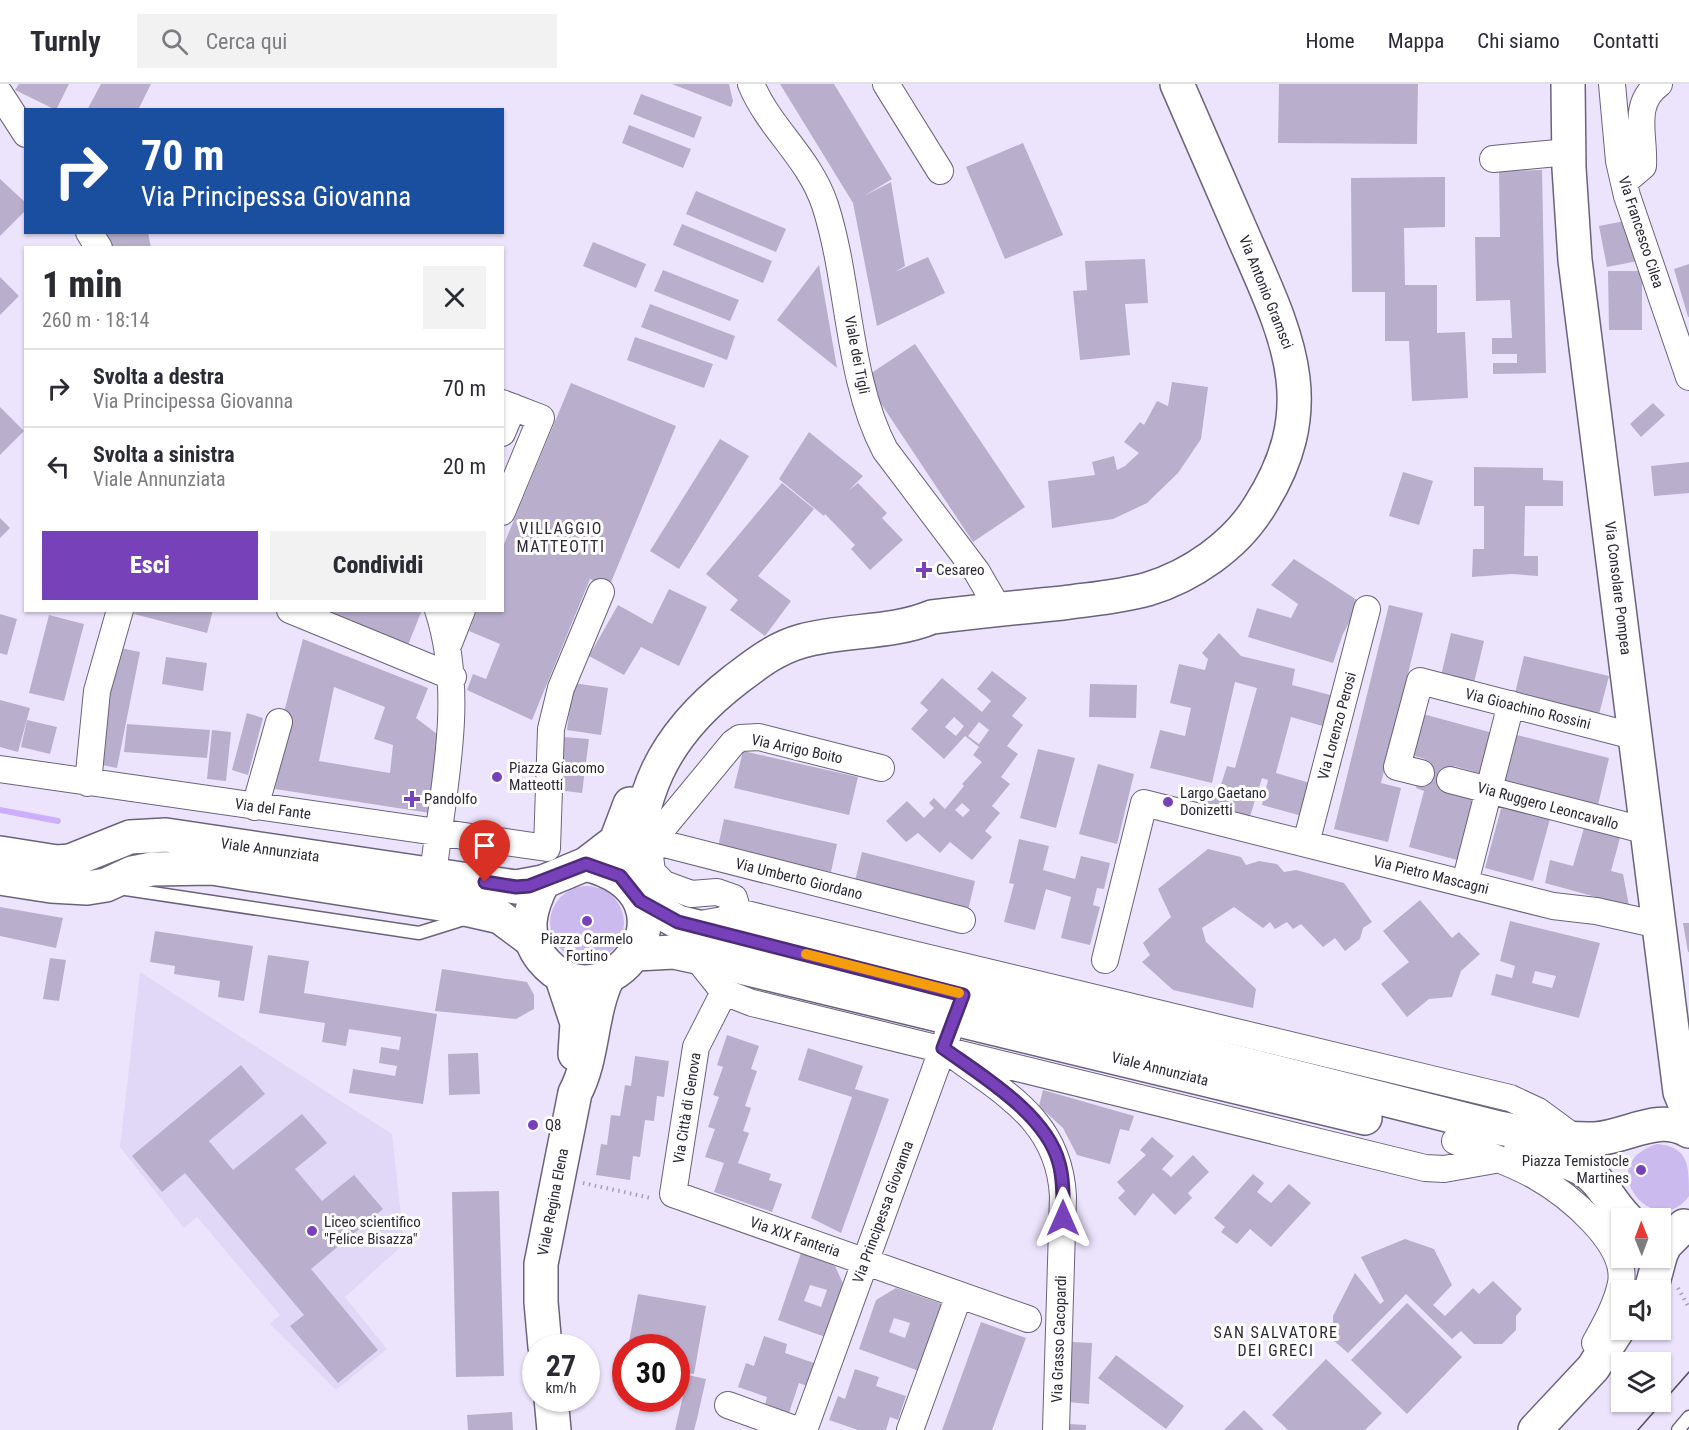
<!DOCTYPE html>
<html lang="it">
<head>
<meta charset="utf-8">
<style>
	:root { --surface:#fff; --page:#f2f2f3; --text:#2b2b33; --muted:#7c7c81; --line:#e1e1e2; --accent:#7742b9 }
	body { margin:0; font-family:"Roboto Condensed",sans-serif; background:var(--page); color:var(--text); height:100vh; display:flex; flex-direction:column; font-size:22px; white-space:nowrap }
	* { box-sizing:border-box; margin:0 }
	p { font-size:20px; color:var(--muted) }
	.icon { flex:none; width:33px; height:33px; fill:none; stroke:currentColor; stroke-width:2; stroke-linecap:round; stroke-linejoin:round }
	.map { position:relative; flex:1; overflow:hidden }
	.panel { position:absolute; left:24px; top:162px; width:480px; height:366px; display:flex; flex-direction:column; background:var(--surface); border-radius:0px; box-shadow:0 2px 4px #0004 }
	.panel>* { flex:none }
	.banner { position:absolute; left:24px; top:24px; width:480px; height:126px; border-radius:0px; box-shadow:0 2px 4px #0004; background:#1a4fa0; color:#fff; overflow:hidden }
	.needle { width:39px; rotate:359deg }
	.fabs { position:absolute; left:1611px; top:1124px; display:grid; gap:12px }
	.fabs a { display:grid; place-items:center; width:60px; height:60px; border-radius:0px; background:var(--surface); box-shadow:0 2px 4px #0004; font-size:30px }
	.speed { position:absolute; left:522px; top:1250px; display:flex; gap:12px; font-size:30px; font-weight:700; text-align:center }
	.speed>* { display:grid; place-content:center; width:78px; height:78px; border-radius:50%; background:var(--surface); box-shadow:0 2px 4px #0004; line-height:1 }
	.speed small { font-size:15px; font-weight:400 }
	.speed .limit { border:9px solid #d22; background:#fff; color:#111 }
	.pin { position:absolute; display:grid; place-items:center; width:51px; height:51px; color:#fff; margin:-62px -26px; border-radius:50% 50% 50% 0; rotate:-45deg; box-shadow:0 0 6px #0007 }
	.pin .icon { rotate:45deg }
	.me { position:absolute; width:66px; margin:-33px; rotate:0deg; stroke-linejoin:round; filter:drop-shadow(0 0 4px #0008) }
	.turn { display:flex; align-items:center; gap:21px; height:126px; padding:0 18px; font-size:27px }
	.turn .icon { width:78px; height:78px; stroke-width:2.5 }
	.turn b { display:block; font-size:42px; line-height:51px }
	.round { display:grid; place-items:center; flex:none; width:63px; height:63px; border-radius:0px; background:var(--page) }
	.head { display:flex; align-items:center; justify-content:space-between; height:102px; padding:0 18px }
	h1 { font-size:36px; font-weight:800; line-height:45px }
	.primary-button { display:flex; gap:12px; margin-top:auto; padding:12px 18px }
	.primary-button a { flex:1; height:69px; border-radius:0px; background:var(--accent); color:#fff; font-size:24px; font-weight:800; line-height:69px; text-align:center }
	.primary-button a+a { background:var(--page); color:var(--text) }
	ul { padding:0; list-style:none }
	li { display:flex; align-items:center; gap:18px; height:78px; padding:0 18px; border-top:2px solid var(--line) }
	li div { flex:1 }
	li b { display:block; font-size:22px }
	li em { font-style:normal }
	header { display:flex; align-items:center; gap:36px; box-sizing:border-box; height:84px; padding:0 30px; background:var(--surface); border-bottom:2px solid var(--line) }
	header strong { font-size:28px }
	nav { display:flex; gap:33px; margin-inline-start:auto; font-size:21px }
	.search { width:420px; height:54px; background:var(--page); display:flex; align-items:center; gap:15px; box-sizing:border-box; padding:0 21px; border-radius:0px; color:var(--muted); font-size:22px }
	.map>svg:first-child { display:block }
	.built { fill:#e1d7f6 }
	.green { fill:#cbbaee }
	.lines { fill:none; stroke-linecap:round; stroke-linejoin:round }
	.stream { stroke:#cbaffd; stroke-width:6 }
	.building { fill:#b9afcd; fill-rule:evenodd }
	.lane-casing { stroke:#6b627d; stroke-width:15 }
	.street-casing { stroke:#6b627d; stroke-width:28 }
	.secondary-casing { stroke:#6b627d; stroke-width:36 }
	.primary-casing { stroke:#6b627d; stroke-width:36 }
	.path { stroke:#a69fb3; stroke-width:4; stroke-dasharray:1.5 4.5; stroke-linecap:butt }
	.lane { stroke:#fff; stroke-width:12 }
	.street { stroke:#fff; stroke-width:26 }
	.secondary { stroke:#fff; stroke-width:33 }
	.primary { stroke:#fff; stroke-width:33 }
	.tram { stroke:#524d5c; stroke-width:1.5 }
	.route-casing { stroke:#4d2b78; stroke-width:15 }
	.route { stroke:#7742b9; stroke-width:10 }
	.slow { stroke:#f59e0b; stroke-width:10 }
	.poi-dot { fill:#7742b9; stroke:#fff; stroke-width:2 }
	.labels { text-anchor:middle; stroke-width:6; stroke-linejoin:round; paint-order:stroke }
	.street-label { font-size:15px; fill:#2c2834; stroke:#fff }
	.poi-label { font-size:15px; fill:#2c2834; stroke:#fff; text-anchor:start }
	.neighbourhood-label { font-size:16px; letter-spacing:1.5px; fill:#2c2834; stroke:#fff }
</style>
</head>
<body>
<header>
<strong>Turnly</strong>
<div class="search"><svg class="icon" aria-label="search" viewBox="0 0 24 24"><circle cx="10" cy="10" r="6"/><path d="M15 15l6 6"/></svg>Cerca qui</div>
<nav><a>Home</a><a>Mappa</a><a>Chi siamo</a><a>Contatti</a></nav>
</header>
<div class="map">
<svg width="1689" height="1346" viewBox="0 0 1689 1346">
	<rect width="100%" height="100%" fill="#ece4fd"/>
	<path class="built" d="M140,888L392,1050L404,1160L345,1213L387,1265L336,1306L270,1240L280,1231L197,1133L184,1144L120,1063Z"/>
	<path class="green" d="M550 839a37 37 0 1 1 74 0a37 37 0 1 1-74 0Z
		M1657,1060C1689,1063 1689,1081 1689,1112C1656,1159 1590,1081 1657,1060Z"/>
	<g class="lines">
		<path class="stream" d="M0,726L58,737"/>
	</g>
	<path class="building" d="M19,0H69L56,26L15,6Z
		M101,0H151L138,26H87Z
		M672,0H729L733,17L731,23Z
		M780,0H834L892,95L864,112L891,98L905,182L895,188L928,173L945,209L877,242L853,119Z
		M1279,0H1418L1417,60L1278,59Z
		M641,10L702,33L694,54L633,30Z
		M629,41L691,65L683,84L622,59Z
		M1023,59L1063,151L1005,175L966,83Z
		M1542,86L1546,289L1493,290V279H1517V270H1492V254H1512L1510,216L1476,217L1475,153H1500L1499,87Z
		M1445,93V143L1404,144L1405,201H1437V249L1465,248L1468,314L1412,317L1409,257H1385V208H1352L1351,94Z
		M0,95L26,119V126L0,152Z
		M696,107L786,145L776,168L686,130Z
		M1630,136L1638,177L1607,183L1599,142Z
		M682,140L772,177L763,199L673,161Z
		M107,148H148L151,164H108L103,149Z
		M593,158L646,180L636,204L583,182Z
		M1145,175L1148,219L1125,220L1130,271L1080,276L1073,207L1087,206L1085,177Z
		M1689,180V233H1688L1674,185Z
		M819,181L837,284L777,236Z
		M663,186L739,216L730,237L654,207Z
		M1608,187H1642V246H1609Z
		M0,193L19,212L0,231Z
		M650,220L735,252L727,276L641,243Z
		M635,253L713,280L704,304L627,276Z
		M915,260L1025,423L973,458L864,294Z
		M1172,298L1208,303L1201,355L1178,389L1147,419L1113,435L1052,444L1048,397L1095,391L1092,378L1114,372L1117,386L1125,382L1139,369L1124,358L1140,338L1144,341L1157,317L1168,322Z
		M571,299L676,342L609,503L590,495L532,636L467,606L473,590L486,595L500,560L469,547L477,526H502V465Z
		M1653,319L1665,331L1641,353L1630,340Z
		M0,323L24,347L0,371Z
		M809,348L863,392L848,407L858,399L887,429L882,434L903,456L870,486L851,465L855,461L825,430L824,432L779,395Z
		M720,355L749,372L679,485L650,467Z
		M1689,378V409L1654,412L1651,382Z
		M1474,383L1543,384V396L1563,397V422H1525L1524,472H1538V492L1512,490L1472,493L1473,465H1484V422H1474Z
		M1403,388L1433,397L1419,441L1389,432Z
		M782,399L814,425L758,492L791,517L765,552L730,526L738,516L706,490Z
		M0,434L10,444L0,454Z
		M1294,475L1360,518L1343,550L1333,579L1248,553L1257,524L1291,534L1298,520L1271,501Z
		M669,505L707,523L679,582L641,563L624,591L589,572L618,521L652,540Z
		M1389,521L1423,529L1381,699L1401,704L1388,758L1334,745Z
		M135,526H213L207,549L134,530Z
		M309,526H422L406,566Z
		M0,530L17,535L7,571L0,569Z
		M49,531L84,540L64,617L29,609Z
		M1219,549L1241,572L1295,585L1292,601L1334,612L1326,643L1291,633L1276,689L1310,699L1302,732L1262,721L1268,696L1262,694L1247,742L1205,727L1210,708L1218,710L1227,682L1235,684L1257,604L1235,598L1212,699L1150,684L1160,646L1185,652L1191,624L1170,619L1179,580L1205,586L1208,575L1202,569Z
		M1451,549L1484,557L1473,603L1440,596Z
		M303,555L428,604L416,634L437,650L430,729L275,705L290,634L283,632ZM334,603L385,623L374,655L393,661L390,689L319,677Z
		M115,563L140,568L117,684L92,679Z
		M1524,572L1609,592L1598,634L1514,613Z
		M166,573L207,579L203,607L162,600Z
		M992,587L1027,614L1012,632L1023,641L1007,662L1018,670L1001,693L1010,700L992,722L1000,729L985,747L992,753L972,776L950,758L940,769L918,749L906,758L886,737L907,717L924,734L934,724L929,719L934,714L945,725L964,702L962,700L982,678L973,671L979,663L965,652L944,675L911,645L928,626L920,619L942,594L982,628L991,617L977,605ZM954,633L964,642L956,652L945,643ZM979,638L989,646L979,660L968,652ZM962,719L970,726L963,733L955,726Z
		M573,599L608,604L601,651L567,646Z
		M1090,600L1137,601L1136,634L1089,633Z
		M0,616L30,624L18,668L0,663Z
		M247,629L263,634L248,691L232,686Z
		M1423,630L1493,649L1482,690L1454,682L1446,707L1478,716L1461,777L1409,763L1424,707L1416,704L1425,675L1411,671Z
		M27,636L57,643L50,670L21,663Z
		M127,640L210,646L207,674L124,668Z
		M212,646L231,648L226,697L207,695Z
		M1517,651L1609,674L1598,721L1505,698Z
		M564,653L589,655L582,709L557,706Z
		M1038,665L1075,674L1056,744L1020,734Z
		M743,667L858,693L849,731L734,704Z
		M1098,680L1134,690L1117,760L1079,750Z
		M1502,721L1550,735L1533,797L1485,784Z
		M724,735L837,760L831,788L718,763Z
		M1584,744L1620,754L1611,787L1623,790L1629,822L1545,799L1550,776L1573,782Z
		M1019,755L1049,762L1043,786L1075,795L1081,772L1110,779L1104,805L1097,804L1093,821L1100,823L1090,861L1061,854L1071,813L1046,805L1035,846L1004,838L1014,800L1009,799Z
		M1208,765L1241,773L1246,781L1259,777L1277,780L1284,788L1296,786L1344,799L1372,838L1363,844L1360,855L1345,867L1335,854L1323,863L1301,840L1293,845L1287,838L1275,845L1270,838L1263,844L1234,823L1202,844L1206,858L1256,905L1253,924L1173,906L1142,878L1150,871L1143,859L1171,833L1158,805Z
		M862,768L975,797L968,826L855,797Z
		M1420,816L1452,854L1459,848L1480,870L1461,887L1452,913L1429,915L1407,933L1381,900L1409,878L1383,847Z
		M0,823L63,834L56,864L0,852Z
		M1510,837L1600,859L1579,934L1491,911L1496,890L1512,894L1515,882L1500,877ZM1535,887L1556,892L1552,904L1532,899Z
		M1683,839H1689V868H1688Z
		M155,847L253,862L244,917L218,913L220,897L174,890L175,882L150,878Z
		M268,871L309,877L304,909L437,930L423,1020L349,1009L353,985L395,992L397,982L379,979L381,963L399,966L401,953L349,945L346,962L322,958L325,939L259,929Z
		M50,874L66,876L59,917L43,915Z
		M442,885L527,898L534,911V925L516,935L435,927Z
		M727,951L759,962L751,985L757,987L745,1022L751,1024L743,1047L749,1049L738,1079L771,1090L769,1096L782,1100L772,1128L714,1108L724,1079L705,1073L715,1045L708,1043L719,1013L713,1011L723,983L717,981Z
		M808,964L863,982L855,1005L889,1015L841,1149L811,1134L852,1013L798,996Z
		M478,969L480,1010L449,1011L448,970Z
		M635,972L669,977L664,1013L657,1012L654,1037L645,1036L640,1073L633,1072L630,1096L596,1091L601,1060L607,1061L611,1031L620,1032L625,1001L631,1002Z
		M241,981L265,1010L209,1057L233,1086L302,1030L327,1059L295,1085L322,1117L354,1091L383,1125L311,1185L378,1266L338,1299L290,1242L304,1231L185,1089L162,1108L132,1072Z
		M1043,1006L1134,1032L1129,1047L1120,1045L1110,1080L1077,1071L1063,1044L1039,1022Z
		M1152,1053L1174,1072L1162,1085L1171,1093L1193,1071L1209,1088L1188,1109L1192,1114L1175,1131L1153,1109L1135,1132L1118,1114L1125,1107L1117,1098L1146,1071L1140,1066Z
		M1253,1090L1264,1099L1257,1108L1271,1119L1289,1100L1311,1119L1271,1163L1250,1145L1237,1160L1221,1148L1225,1143L1214,1134Z
		M499,1107L504,1292L456,1293L452,1108Z
		M1405,1155L1434,1165L1452,1201L1433,1221L1445,1232L1473,1204L1479,1210L1493,1197L1522,1225L1516,1232V1246L1502,1260H1474L1461,1247L1452,1255L1406,1210L1348,1269L1333,1256V1232L1355,1189L1380,1220L1384,1217L1361,1173Z
		M801,1169L835,1182L846,1206L828,1254L778,1236ZM810,1201L827,1206L821,1223L804,1217Z
		M896,1204L942,1220L919,1287L859,1265L876,1216ZM894,1234L910,1239L905,1254L889,1248Z
		M638,1210L706,1222L694,1290L676,1287V1263H628Z
		M1407,1219L1462,1273L1407,1330L1351,1276Z
		M981,1238L1026,1254L992,1346H942Z
		M764,1252L787,1260L785,1269L814,1279L807,1302L799,1299L789,1329L765,1321L767,1313L738,1303L746,1279L754,1282Z
		M1072,1258L1092,1259L1089,1320L1068,1318Z
		M1116,1271L1184,1322L1166,1345L1098,1294Z
		M1326,1275L1382,1329L1365,1346H1288L1272,1331Z
		M855,1285L879,1293L876,1302L906,1312L898,1336L890,1333L886,1346H858L829,1336L838,1312L845,1315Z
		M688,1291L706,1295L697,1335L694,1346H675Z
		M1244,1326L1264,1346H1224Z
		M512,1328L513,1346H468L467,1331Z
		M1069,1340L1086,1341V1346H1068Z"/>
	<g class="lines">
		<defs>
			<path id="lane" d="M119,804L419,849L467,834
				M1678,1346L1689,1333"/>
			<path id="street" d="M751,0C769,44 809,73 825,121C850,198 847,294 885,366L977,488L999,526
				M886,0L940,87
				M1612,0L1619,77L1627,112L1689,293
				M0,10L26,50
				M1493,75L1568,68
				M1624,98L1643,82C1645,52 1631,20 1659,0
				M89,148L99,164
				M502,319L541,334L502,428
				M502,349L513,323
				M290,526L453,593
				M449,559L462,526
				M0,685L547,764L551,645L561,604L601,508
				M1421,689L1397,683L1420,597L1637,653
				M1450,696L1647,747
				M88,699L97,607L120,526
				M255,723L279,638
				M637,753L962,836
				M1306,759L1367,525
				M1468,787L1511,620
				M433,791C443,703 466,612 438,526
				M738,828L734,814L717,808L691,810L664,800L652,788L650,772L652,757L733,659L740,654L759,653L881,684
				M695,841L723,836L738,828L1510,1014L1538,1027L1576,1055
				M696,873L724,908L752,919L1425,1084L1444,1085L1495,1076
				M1105,876L1144,719L1553,822L1596,827L1659,841
				M724,908L696,963L673,1110L1028,1235
				M953,971C1007,1011 1059,1038 1063,1112L1056,1346
				M1455,1057C1481,1069 1510,1078 1535,1092C1567,1110 1628,1159 1621,1199C1617,1220 1605,1241 1595,1259
				M728,1321L797,1346
				M804,1346L948,950
				M910,1346L959,1211"/>
			<path id="secondary" d="M1568,0L1569,84L1575,176L1680,1008L1689,1030
				M0,769L57,778L70,777L130,753L166,751L516,803L543,798
				M0,794L51,802L87,804L106,801L132,789L152,785L212,784L447,821L500,833L531,856
				M561,891L577,939L575,970
				M545,1263L541,1218V1180L575,1009C594,973 590,930 608,893
				M551,1314L554,1346"/>
			<path id="primary" d="M586,780L616,757L630,720
				M586,780C711,813 605,952 542,875C522,850 530,824 543,798Z
				M632,804C638,711 660,654 735,596C756,580 776,564 802,557C845,545 891,550 932,533C975,528 1019,523 1063,519C1091,515 1120,513 1148,505C1191,492 1235,462 1259,423C1324,322 1287,252 1244,154C1222,103 1199,51 1177,0
				M640,817L678,838L1499,1044C1532,1050 1562,1056 1595,1055C1628,1053 1657,1029 1689,1047
				M636,870L674,868L711,876L1365,1034
				M1520,1068C1545,1073 1576,1076 1594,1094C1606,1106 1614,1122 1626,1134
				M1660,1172L1665,1161L1684,1142
				M1651,1206L1660,1173
				M1535,1346L1593,1284L1622,1239"/>
		</defs>
		<use href="#lane" class="lane-casing"/>
		<use href="#street" class="street-casing"/>
		<use href="#secondary" class="secondary-casing"/>
		<use href="#primary" class="primary-casing"/>
		<path class="path" d="M583,1099L651,1114
			M1678,1204L1689,1224"/>
		<use href="#lane" class="lane"/>
		<use href="#street" class="street"/>
		<use href="#secondary" class="secondary"/>
		<use href="#primary" class="primary"/>
		<path class="tram" d="M1638,1346L1689,1288"/>
	</g>
	<g class="lines">
		<defs>
			<path id="route" d="M485,798L516,803L529,802L586,780L620,792L640,817L678,838L963,911L943,964C982,992 1046,1030 1059,1079C1064,1097 1063,1116 1063,1134"/>
		</defs>
		<use href="#route" class="route-casing"/>
		<use href="#route" class="route"/>
		<path class="slow" d="M806,870L959,909"/>
	</g>
	<g class="poi-dot">
		<path d="M921 477h6v6h6v6h-6v6h-6v-6h-6v-6h6z"/>
		<circle cx="497" cy="693" r="6"/>
		<path d="M409 706h6v6h6v6h-6v6h-6v-6h-6v-6h6z"/>
		<circle cx="1168" cy="718" r="6"/>
		<circle cx="587" cy="837" r="6"/>
		<circle cx="533" cy="1041" r="6"/>
		<circle cx="1641" cy="1086" r="6"/>
		<circle cx="312" cy="1147" r="6"/>
	</g>
	<g class="labels">
		<g class="street-label">
			<text transform="translate(1641 148) rotate(72)" y="5">Via Francesco Cilea</text>
			<text transform="translate(1266 208) rotate(68)" y="5">Via Antonio Gramsci</text>
			<text transform="translate(857 271) rotate(79)" y="5">Viale dei Tigli</text>
			<text transform="translate(1618 504) rotate(83)" y="5">Via Consolare Pompea</text>
			<text transform="translate(1528 625) rotate(14)" y="5">Via Gioachino Rossini</text>
			<text transform="translate(1337 642) rotate(-75)" y="5">Via Lorenzo Perosi</text>
			<text transform="translate(797 665) rotate(12)" y="5">Via Arrigo Boito</text>
			<text transform="translate(1548 722) rotate(15)" y="5">Via Ruggero Leoncavallo</text>
			<text transform="translate(273 725) rotate(8)" y="5">Via del Fante</text>
			<text transform="translate(270 766) rotate(8)" y="5">Viale Annunziata</text>
			<text transform="translate(1431 791) rotate(14)" y="5">Via Pietro Mascagni</text>
			<text transform="translate(799 795) rotate(14)" y="5">Via Umberto Giordano</text>
			<text transform="translate(1160 985) rotate(14)" y="5">Viale Annunziata</text>
			<text transform="translate(687 1024) rotate(-81)" y="5">Via Città di Genova</text>
			<text transform="translate(553 1118) rotate(-79)" y="5">Viale Regina Elena</text>
			<text transform="translate(883 1128) rotate(-70)" y="5">Via Principessa Giovanna</text>
			<text transform="translate(795 1153) rotate(19)" y="5">Via XIX Fanteria</text>
			<text transform="translate(1059 1255) rotate(-88)" y="5">Via Grasso Cacopardi</text>
		</g>
		<g class="poi-label">
			<text x="936" y="491">Cesareo</text>
			<text x="509" y="689">Piazza Giacomo<tspan x="509" dy="17">Matteotti</tspan></text>
			<text x="1180" y="714">Largo Gaetano<tspan x="1180" dy="17">Donizetti</tspan></text>
			<text x="424" y="720">Pandolfo</text>
			<text x="587" y="860" text-anchor="middle">Piazza Carmelo<tspan x="587" dy="17">Fortino</tspan></text>
			<text x="545" y="1046">Q8</text>
			<text x="1629" y="1082" text-anchor="end">Piazza Temistocle<tspan x="1629" dy="17">Martines</tspan></text>
			<text x="324" y="1143">Liceo scientifico<tspan x="324" dy="17">"Felice Bisazza"</tspan></text>
		</g>
		<g class="neighbourhood-label">
			<text x="561" y="450">VILLAGGIO<tspan x="561" dy="18">MATTEOTTI</tspan></text>
			<text x="1276" y="1254">SAN SALVATORE<tspan x="1276" dy="18">DEI GRECI</tspan></text>
		</g>
	</g>
</svg>
<div class="fabs">
<a><svg class="needle" viewBox="-14 -14 28 28"><path d="M0-13l5 13h-10z" fill="#e53935"/><path d="M0 13l5-13h-10z" fill="#7c7c81"/></svg></a>
<a><svg class="icon" aria-label="sound" viewBox="0 0 24 24"><path d="M4 9h4l5-4v14l-5-4H4zM17 9q2 3 0 6"/></svg></a>
<a><svg class="icon" aria-label="layers" viewBox="0 0 24 24"><path d="M12 4l9 5-9 5-9-5zM3 14l9 5 9-5"/></svg></a>
</div>
<div class="speed"><div>27<small>km/h</small></div><div class="limit">30</div></div>
<div class="pin" style="left:485px;top:798px;background:#d93025"><svg class="icon" aria-label="arrive" viewBox="0 0 24 24"><path d="M6 21V4h12l-3 4 3 4H6"/></svg></div>
<svg class="me" style="left:1063px;top:1134px" viewBox="-20 -20 40 40"><path d="M0-17L14 15 0 8-14 15z" fill="#7742b9" stroke="#fff" stroke-width="4"/></svg>
<div class="banner">
<div class="turn"><svg class="icon" aria-label="right" viewBox="0 0 24 24"><path d="M7 20v-9h11M14 6l5 5-5 5"/></svg><div><b>70 m</b>Via Principessa Giovanna</div></div>
</div>
<section class="panel">
<div class="head"><div><h1>1 min</h1><p>260 m · 18:14</p></div><a class="round"><svg class="icon" aria-label="close" viewBox="0 0 24 24"><path d="M6 6l12 12M18 6L6 18"/></svg></a></div>
<ul>
<li><svg class="icon" aria-label="right" viewBox="0 0 24 24"><path d="M7 20v-9h11M14 6l5 5-5 5"/></svg><div><b>Svolta a destra</b><p>Via Principessa Giovanna</p></div><em>70 m</em></li>
<li><svg class="icon" aria-label="left" viewBox="0 0 24 24"><path d="M17 20v-9H6M10 6l-5 5 5 5"/></svg><div><b>Svolta a sinistra</b><p>Viale Annunziata</p></div><em>20 m</em></li>
</ul>
<div class="primary-button"><a>Esci</a><a>Condividi</a></div>
</section>
</div>
</body>
</html>
